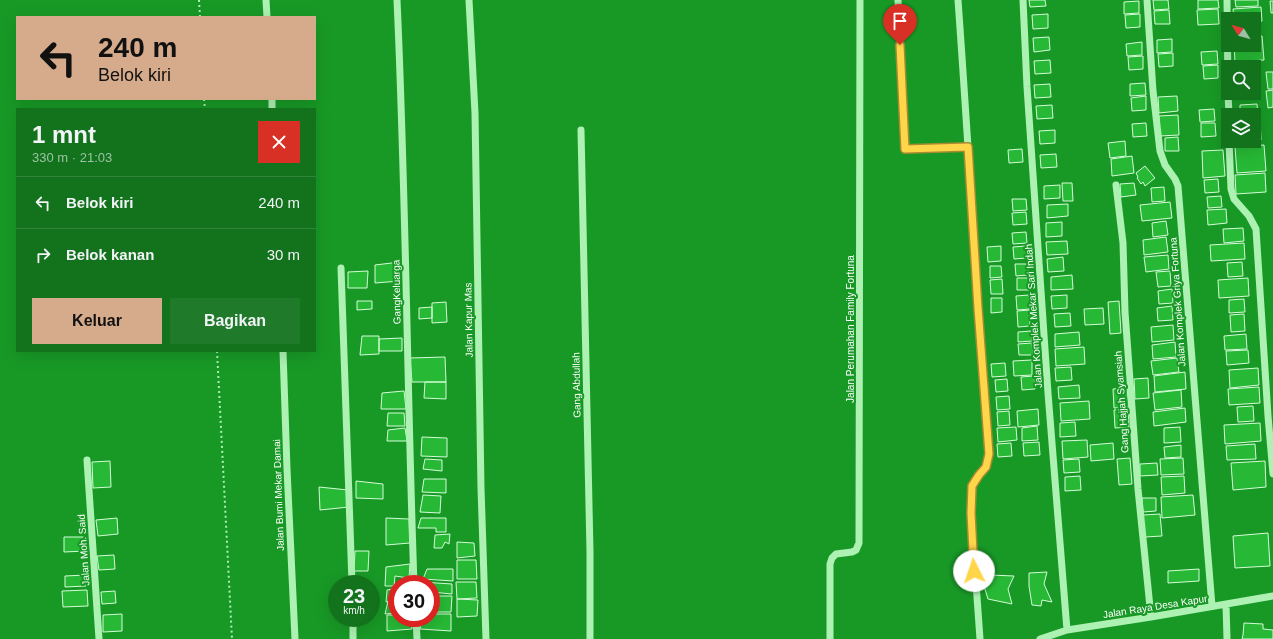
<!DOCTYPE html>
<html lang="id">
<head>
<meta charset="utf-8">
<style>
	:root { --surface:#12731c; --page:#1f7b29; --text:#f1f3f6; --muted:#9cc2a3; --line:#31853b; --accent:#d6ab8b }
	body { margin:0; font-family:Arial,sans-serif; background:var(--page); color:var(--text); height:100vh; display:flex; flex-direction:column; font-size:15px; white-space:nowrap }
	* { box-sizing:border-box; margin:0 }
	p { font-size:13px; color:var(--muted) }
	.icon { flex:none; width:22px; height:22px; fill:none; stroke:currentColor; stroke-width:2; stroke-linecap:round; stroke-linejoin:round }
	.map { position:relative; flex:1; overflow:hidden }
	.drawer { position:absolute; left:16px; top:108px; width:300px; height:244px; display:flex; flex-direction:column; background:var(--surface); border-radius:0px; box-shadow:0 4px 16px #0002 }
	.drawer>* { flex:none }
	.hud { position:absolute; left:16px; top:16px; width:300px; height:84px; border-radius:0px; box-shadow:0 4px 16px #0002; background:#d6ab8b; color:#111; overflow:hidden }
	.needle { width:26px; rotate:307deg }
	.buttons { position:absolute; left:1221px; top:12px; display:grid; gap:8px }
	.buttons a { display:grid; place-items:center; width:40px; height:40px; border-radius:0px; background:var(--surface); box-shadow:0 4px 16px #0002; font-size:20px }
	.speed { position:absolute; left:328px; top:575px; display:flex; gap:8px; font-size:20px; font-weight:700; text-align:center }
	.speed>* { display:grid; place-content:center; width:52px; height:52px; border-radius:50%; background:var(--surface); box-shadow:0 4px 16px #0002; line-height:1 }
	.speed small { font-size:10px; font-weight:400 }
	.speed .limit { border:6px solid #d22; background:#fff; color:#111 }
	.pin { position:absolute; display:grid; place-items:center; width:34px; height:34px; color:#fff; margin:-41px -17px; border-radius:50% 50% 50% 0; rotate:-45deg; box-shadow:0 0 4px #0007 }
	.pin .icon { rotate:45deg }
	.me { position:absolute; width:44px; margin:-22px; rotate:356deg; stroke-linejoin:round; filter:drop-shadow(0 0 3px #0008) }
	.turn { display:flex; align-items:center; gap:14px; height:84px; padding:0 16px; font-size:18px }
	.turn .icon { width:52px; height:52px; stroke-width:2.5 }
	.turn b { display:block; font-size:28px; line-height:34px }
	.round { display:grid; place-items:center; flex:none; width:42px; height:42px; border-radius:0px; background:var(--page) }
	.summary { display:flex; align-items:center; justify-content:space-between; height:68px; padding:0 16px }
	h1 { font-size:24px; font-weight:700; line-height:30px }
	.button { display:flex; gap:8px; margin-top:auto; padding:8px 16px }
	.button a { flex:1; height:46px; border-radius:0px; background:var(--accent); color:#111; font-size:16px; font-weight:700; line-height:46px; text-align:center }
	.button a+a { background:var(--page); color:var(--text) }
	ul { padding:0; list-style:none }
	li { display:flex; align-items:center; gap:12px; height:52px; padding:0 16px; border-top:1px solid var(--line) }
	li div { flex:1 }
	li b { display:block; font-size:15px }
	li em { font-style:normal }
	.map>svg:first-child { display:block }
	.building { fill:#27b835; stroke:#d5fcd8 }
	.lines { fill:none; stroke-linecap:round; stroke-linejoin:round }
	.path { stroke:#adf1b3; stroke-width:2; stroke-dasharray:2 3; stroke-linecap:butt }
	.minor { stroke:#adf1b3; stroke-width:7 }
	.route-casing { stroke:#a68a30; stroke-width:10 }
	.route { stroke:#ffd54a; stroke-width:7 }
	.labels { text-anchor:middle; stroke-width:4; stroke-linejoin:round; paint-order:stroke }
	.street-label { font-size:10px; fill:#fff; stroke:#189926 }
</style>
</head>
<body>
<div class="map">
<svg width="1273" height="639" viewBox="0 0 1273 639">
	<rect width="100%" height="100%" fill="#189926"/>
	<path class="building" d="M1029,0H1045L1046,6L1030,7Z
		M1153,0H1168L1169,9L1154,10Z
		M1198,0H1218L1219,8L1198,9Z
		M1235,0H1258V6L1236,7Z
		M1139,1V13L1124,14V2Z
		M1270,1H1273V13H1271Z
		M1261,7L1262,21L1254,22V19H1234L1233,9Z
		M1218,9L1219,24L1198,25L1197,10Z
		M1169,10L1170,24H1155L1154,11Z
		M1048,14V28L1033,29L1032,15Z
		M1140,14V27L1126,28L1125,15Z
		M1262,36L1264,60L1235,62L1234,45H1254V37Z
		M1049,37L1050,50L1034,52L1033,38Z
		M1172,39V52L1157,53V40Z
		M1142,42V55L1127,56L1126,44Z
		M1217,51L1218,64L1202,65L1201,52Z
		M1173,53V66L1159,67L1158,54Z
		M1143,56V69L1129,70L1128,57Z
		M1050,60L1051,73L1035,74L1034,61Z
		M1259,62V75L1254,76V67H1236V64Z
		M1218,65V78L1204,79L1203,66Z
		M1266,72H1273V89H1268Z
		M1145,83L1146,95L1130,96V84Z
		M1050,84L1051,97L1035,98L1034,85Z
		M1273,90V107L1268,108L1266,91Z
		M1146,96V110L1132,111L1131,98Z
		M1177,96L1178,111L1159,113L1158,97Z
		M1257,104L1258,117H1254V115H1240V105Z
		M1052,105L1053,118L1037,119L1036,106Z
		M1214,109L1215,121L1200,122L1199,110Z
		M1178,115L1179,135L1160,136L1159,116Z
		M1254,118H1260L1261,140L1254,141Z
		M1146,123L1147,136L1133,137L1132,124Z
		M1201,123H1215L1216,136L1201,137Z
		M1055,130V143L1040,144L1039,131Z
		M1178,137L1179,151H1165V138Z
		M1125,141L1126,156L1110,158L1108,143Z
		M1264,145L1266,171L1237,173L1235,147Z
		M1022,149L1023,162L1009,163L1008,150Z
		M1223,150L1225,176L1203,178L1202,151Z
		M1056,154L1057,167L1041,168L1040,155Z
		M1132,156L1134,173L1112,176L1111,159Z
		M1145,166L1155,178L1145,186L1143,182L1141,184L1137,178L1138,177L1136,173Z
		M1265,173L1266,192L1236,194L1235,175Z
		M1218,179L1219,192L1205,193L1204,180Z
		M1062,183H1072L1073,201H1063Z
		M1134,183L1136,195L1121,197L1120,184Z
		M1060,185V198L1044,199V186Z
		M1164,187L1165,201L1152,202L1151,188Z
		M1221,196L1222,207L1208,208L1207,197Z
		M1012,199H1026L1027,210L1013,211Z
		M1170,202L1172,218L1142,221L1140,205Z
		M1068,204V216L1047,218V205Z
		M1226,209L1227,223L1208,225L1207,210Z
		M1026,212L1027,224L1013,225L1012,213Z
		M1166,221L1168,235L1153,237L1152,223Z
		M1062,222V236L1046,237V223Z
		M1243,228L1244,241L1224,243L1223,229Z
		M1026,232L1027,243L1013,244L1012,233Z
		M1166,237L1168,252L1144,255L1143,240Z
		M1067,241L1068,254L1047,255L1046,242Z
		M1244,243L1245,259L1211,261L1210,245Z
		M1001,246V261L988,262L987,247Z
		M1026,246L1027,258L1014,259L1013,247Z
		M1168,255L1169,269L1146,272L1144,257Z
		M1063,257L1064,271L1048,272L1047,259Z
		M400,262V281L375,283V265Z
		M1242,262L1243,276L1228,277L1227,263Z
		M1015,264H1028V275L1016,276Z
		M990,266H1001L1002,277L990,278Z
		M368,271L367,288H348V272Z
		M1170,271L1171,286L1158,287L1156,272Z
		M1072,275L1073,289L1051,290V277Z
		M1017,278H1029V290H1017Z
		M1248,278L1249,296L1219,298L1218,280Z
		M1002,279L1003,294H991L990,280Z
		M1172,289L1173,303L1159,304L1158,291Z
		M1029,295L1030,309L1017,310L1016,296Z
		M1067,295V308L1052,309L1051,296Z
		M991,298H1002V312L991,313Z
		M1244,299L1245,312L1229,313V300Z
		M357,301H372V309L357,310Z
		M1119,301L1121,333L1110,334L1108,302Z
		M446,302L447,322L432,323V303Z
		M1172,306L1173,320L1158,321L1157,308Z
		M432,307V318L419,319V308Z
		M1103,308L1104,324L1085,325L1084,309Z
		M1030,310V326L1018,327L1017,311Z
		M1070,313L1071,326L1055,327L1054,314Z
		M1244,314L1245,331L1231,332L1230,315Z
		M1173,325L1174,340L1152,342L1151,327Z
		M1031,331L1032,341L1018,342V332Z
		M1079,332L1080,345L1055,347V334Z
		M1246,334L1247,349L1225,350L1224,336Z
		M362,336H379V354L360,355Z
		M402,338V351H379V339Z
		M1175,342L1176,357L1153,359L1152,345Z
		M1032,343L1033,355H1019L1018,344Z
		M1084,347L1085,364L1056,366L1055,349Z
		M1248,350L1249,363L1227,365L1226,351Z
		M445,357L446,382H412L410,358Z
		M1177,358L1179,372L1153,375L1151,361Z
		M1032,360V375L1014,376L1013,361Z
		M1005,363L1006,376L992,377L991,364Z
		M1071,367L1072,380L1056,381L1055,368Z
		M1258,368L1259,385L1230,388L1229,370Z
		M1185,372L1186,389L1155,392L1154,376Z
		M1034,376L1035,389L1022,390L1021,377Z
		M1148,378L1149,398L1135,399L1134,379Z
		M1007,379L1008,391L996,392L995,380Z
		M425,382H446V399L424,398Z
		M1079,385L1080,398L1059,399L1058,387Z
		M1259,387L1260,403L1229,405L1228,389Z
		M1127,388L1129,407L1114,408L1113,389Z
		M1181,390L1182,407L1155,410L1153,393Z
		M404,391L406,409H381L382,393Z
		M1009,396L1010,409L997,410L996,397Z
		M1089,401L1090,419L1061,421L1060,403Z
		M1253,406L1254,421L1238,422L1237,407Z
		M1185,408L1186,422L1154,426L1153,412Z
		M1038,409L1039,425L1018,427L1017,411Z
		M1128,409L1129,427L1115,428L1114,410Z
		M1009,411L1010,425L998,426L997,412Z
		M388,413H404L405,426H387Z
		M1075,422L1076,436L1060,437V423Z
		M1260,423L1261,441L1225,444L1224,425Z
		M1037,426L1038,440L1022,441V428Z
		M1016,427L1017,440L998,442L997,428Z
		M1180,427L1181,442L1164,443V428Z
		M405,428L407,441H387L388,430Z
		M422,437L447,438V457L421,456Z
		M1087,440L1088,457L1063,459L1062,441Z
		M1039,442L1040,455L1024,456L1023,443Z
		M1011,443L1012,456L998,457L997,444Z
		M1113,443L1114,459L1091,461L1090,445Z
		M1255,444L1256,459L1227,460L1226,446Z
		M1181,445V457L1165,458L1164,447Z
		M1130,458L1132,484L1119,485L1117,459Z
		M1183,458L1184,474L1161,475L1160,459Z
		M425,459L442,460V471L423,469Z
		M1079,459L1080,472L1064,473L1063,460Z
		M110,461L111,487L93,488L92,462Z
		M1265,461L1266,487L1233,490L1231,463Z
		M1157,463L1158,475L1140,476V464Z
		M1080,476L1081,490L1065,491V477Z
		M1184,476L1185,493L1162,495L1161,477Z
		M424,479H446V493L422,492Z
		M356,481L383,484V499L356,498Z
		M319,487L348,490L349,507L320,510Z
		M423,495L441,496L440,513L420,512Z
		M1193,495L1195,515L1162,518L1161,497Z
		M1142,498H1156V511L1143,512Z
		M1160,514L1162,536L1145,537L1143,515Z
		M117,518L118,534L98,536L96,520Z
		M386,518L409,519L410,543L386,545Z
		M421,518H446V532H436V528H418Z
		M1268,533L1270,566L1235,568L1233,536Z
		M450,534L449,544L445,542L442,548H434L435,535Z
		M64,537H86V551L64,552Z
		M457,542L474,543L475,556L457,558Z
		M355,551H369L368,571H354Z
		M114,555L115,569L99,570L97,556Z
		M457,560H476L477,579H457Z
		M410,564L409,578L395,576L394,586H385L386,567Z
		M427,569H453V581L423,579Z
		M1199,569V581L1168,583V571Z
		M1047,572L1044,584L1052,602L1042,600L1041,606L1032,605L1029,586V573Z
		M86,575V586L65,587V576Z
		M990,575L1014,576L1008,589L1012,604L988,599L984,586Z
		M421,582L452,584V594L431,592V584H421Z
		M456,582H476L477,598L457,599Z
		M397,588V599L386,602L387,590Z
		M87,590L88,606L63,607L62,591Z
		M115,591L116,603L102,604L101,592Z
		M431,596H452L451,612H431Z
		M457,599L478,600L477,616L457,617Z
		M397,600V613L385,614L388,601Z
		M122,614V631L103,632V615Z
		M431,614H451V631L420,629L422,618H431Z
		M387,615H397V618H412V629L387,631Z
		M1244,623L1263,624V629L1273,630V639H1242L1243,635Z"/>
	<g class="lines">
		<path class="path" d="M199,0L200,17
			M204,99L205,109
			M217,351L232,639"/>
		<path class="minor" d="M266,0L267,17
			M397,0C406,195 407,389 414,584
			M469,0L475,113L481,488L486,639
			M898,0L905,149L968,147
			M958,0C969,151 977,303 989,454L986,467L979,475L972,486L971,513L980,639
			M1023,0L1027,87L1048,393L1067,630
			M1147,0L1153,91L1160,151L1165,165L1175,179L1178,186L1212,606
			M1227,0L1228,89
			M1228,93L1229,115
			M272,99V109
			M581,130L590,552V639
			M1229,141L1231,189L1234,199L1249,216L1256,229L1268,416L1273,474
			M1116,185L1123,243L1125,312L1138,489L1151,617
			M341,268L352,584
			M283,351L287,469L295,639
			M87,460L99,639
			M1226,604L1227,639
			M353,618V639
			M416,618L417,639
			M830,639V564L832,558L836,554L852,552L856,550L859,543L860,0
			M1040,639L1067,630L1151,617L1273,596"/>
	</g>
	<g class="lines">
		<defs>
			<path id="route" d="M900,45L905,149L968,147L978,308L989,454L986,467L979,475L972,486L971,513L974,571"/>
		</defs>
		<use href="#route" class="route-casing"/>
		<use href="#route" class="route"/>
	</g>
	<g class="labels">
		<g class="street-label">
			<text transform="translate(396 292) rotate(-91)" y="4">GangKeluarga</text>
			<text transform="translate(1177 302) rotate(-94)" y="4">Jalan Komplek Griya Fortuna</text>
			<text transform="translate(1033 316) rotate(-94)" y="4">Jalan Komplek Mekar Sari Indah</text>
			<text transform="translate(468 320) rotate(-91)" y="4">Jalan Kapur Mas</text>
			<text transform="translate(850 329) rotate(-90)" y="4">Jalan Perumahan Family Fortuna</text>
			<text transform="translate(576 385) rotate(-91)" y="4">Gang Abdullah</text>
			<text transform="translate(1121 402) rotate(-94)" y="4">Gang Hajjah Syamsiah</text>
			<text transform="translate(278 495) rotate(-92)" y="4">Jalan Bumi Mekar Damai</text>
			<text transform="translate(83 550) rotate(-94)" y="4">Jalan Moh. Said</text>
			<text transform="translate(1155 606) rotate(-9)" y="4">Jalan Raya Desa Kapur</text>
		</g>
	</g>
</svg>
<div class="buttons">
<a><svg class="needle" viewBox="-14 -14 28 28"><path d="M0-13l5 13h-10z" fill="#e53935"/><path d="M0 13l5-13h-10z" fill="#9cc2a3"/></svg></a>
<a><svg class="icon" aria-label="search" viewBox="0 0 24 24"><circle cx="10" cy="10" r="6"/><path d="M15 15l6 6"/></svg></a>
<a><svg class="icon" aria-label="layers" viewBox="0 0 24 24"><path d="M12 4l9 5-9 5-9-5zM3 14l9 5 9-5"/></svg></a>
</div>
<div class="speed"><div>23<small>km/h</small></div><div class="limit">30</div></div>
<div class="pin" style="left:900px;top:45px;background:#d93025"><svg class="icon" aria-label="arrive" viewBox="0 0 24 24"><path d="M6 21V4h12l-3 4 3 4H6"/></svg></div>
<svg class="me" style="left:974px;top:571px" viewBox="-20 -20 40 40"><circle r="19" fill="#fff"/><path d="M0-13L10 11 0 6-10 11z" fill="#ffd54a"/></svg>
<div class="hud">
<div class="turn"><svg class="icon" aria-label="left" viewBox="0 0 24 24"><path d="M17 20v-9H6M10 6l-5 5 5 5"/></svg><div><b>240 m</b>Belok kiri</div></div>
</div>
<section class="drawer">
<div class="summary"><div><h1>1 mnt</h1><p>330 m · 21:03</p></div><a class="round" style="background:#d93025;color:#fff"><svg class="icon" aria-label="close" viewBox="0 0 24 24"><path d="M6 6l12 12M18 6L6 18"/></svg></a></div>
<ul>
<li><svg class="icon" aria-label="left" viewBox="0 0 24 24"><path d="M17 20v-9H6M10 6l-5 5 5 5"/></svg><div><b>Belok kiri</b></div><em>240 m</em></li>
<li><svg class="icon" aria-label="right" viewBox="0 0 24 24"><path d="M7 20v-9h11M14 6l5 5-5 5"/></svg><div><b>Belok kanan</b></div><em>30 m</em></li>
</ul>
<div class="button"><a>Keluar</a><a>Bagikan</a></div>
</section>
</div>
</body>
</html>
